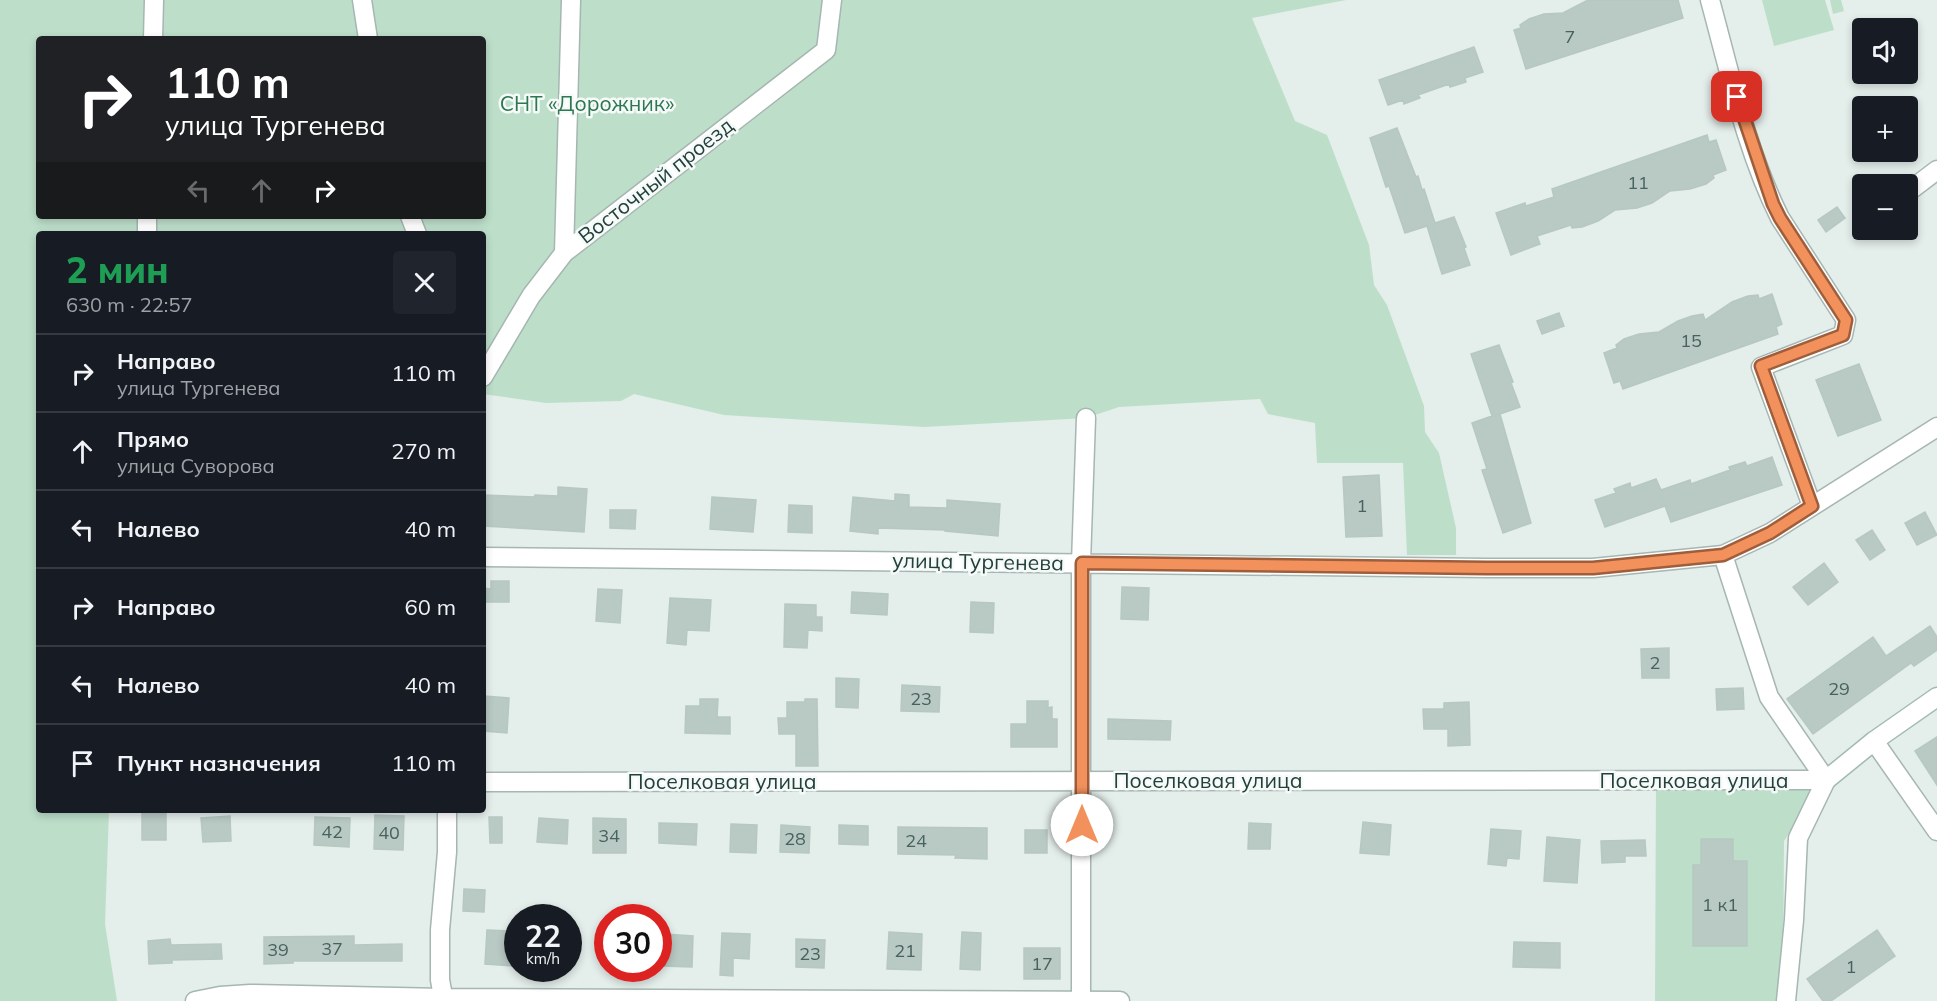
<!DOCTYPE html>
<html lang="ru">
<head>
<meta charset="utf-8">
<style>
	:root { --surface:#171b24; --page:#20242c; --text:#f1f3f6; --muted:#9ea1a6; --line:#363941 }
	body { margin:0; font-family:Mulish,sans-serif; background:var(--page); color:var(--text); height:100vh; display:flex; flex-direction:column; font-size:22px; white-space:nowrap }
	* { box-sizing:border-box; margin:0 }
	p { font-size:20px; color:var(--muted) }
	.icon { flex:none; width:33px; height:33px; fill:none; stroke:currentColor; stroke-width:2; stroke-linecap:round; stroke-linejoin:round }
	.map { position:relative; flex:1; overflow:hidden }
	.drawer { position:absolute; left:36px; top:231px; width:450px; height:582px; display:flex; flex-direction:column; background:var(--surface); border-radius:6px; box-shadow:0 3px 9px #0003 }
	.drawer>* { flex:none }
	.guide { position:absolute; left:36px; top:36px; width:450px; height:183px; border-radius:6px; box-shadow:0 3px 9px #0003; background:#202124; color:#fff; overflow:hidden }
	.controls { position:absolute; left:1852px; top:18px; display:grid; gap:12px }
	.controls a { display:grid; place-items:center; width:66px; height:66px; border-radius:6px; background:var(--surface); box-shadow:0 3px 9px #0003; font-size:30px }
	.speed { position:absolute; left:504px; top:904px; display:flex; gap:12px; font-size:30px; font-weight:700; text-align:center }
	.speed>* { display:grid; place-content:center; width:78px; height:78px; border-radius:50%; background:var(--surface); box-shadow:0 3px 9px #0003; line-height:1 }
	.speed small { font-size:15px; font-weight:400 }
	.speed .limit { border:9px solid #d22; background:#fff; color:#111 }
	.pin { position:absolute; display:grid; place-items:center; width:51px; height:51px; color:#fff; margin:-26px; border-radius:12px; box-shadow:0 3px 9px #0006 }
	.me { position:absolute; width:66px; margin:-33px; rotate:0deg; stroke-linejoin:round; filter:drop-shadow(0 0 4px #0008) }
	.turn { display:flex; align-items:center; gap:21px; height:126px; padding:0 30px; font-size:27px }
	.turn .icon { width:78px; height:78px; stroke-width:2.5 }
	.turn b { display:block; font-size:42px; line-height:51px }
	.lanes { display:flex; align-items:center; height:57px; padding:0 30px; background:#0003; justify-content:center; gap:30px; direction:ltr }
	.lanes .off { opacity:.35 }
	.round { display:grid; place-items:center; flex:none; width:63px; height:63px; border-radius:6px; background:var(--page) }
	.overview { display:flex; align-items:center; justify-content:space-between; height:102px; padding:0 30px }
	h1 { font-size:36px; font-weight:800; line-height:45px; color:#1e9e55 }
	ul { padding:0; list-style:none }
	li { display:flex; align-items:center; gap:18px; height:78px; padding:0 30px; border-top:2px solid var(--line) }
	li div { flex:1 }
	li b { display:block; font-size:22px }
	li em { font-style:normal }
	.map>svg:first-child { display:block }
	.green { fill:#bddfca; fill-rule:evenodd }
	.building { fill:#b9c9c4; stroke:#b6c8c2; stroke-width:1.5 }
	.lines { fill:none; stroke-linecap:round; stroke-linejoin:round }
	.street-casing { stroke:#a6b6b2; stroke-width:21 }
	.secondary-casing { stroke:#a2bab4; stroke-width:21 }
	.street { stroke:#fff; stroke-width:18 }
	.secondary { stroke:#fff; stroke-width:18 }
	.route-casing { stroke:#9e5e3c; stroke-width:15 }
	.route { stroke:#f3915d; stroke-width:10 }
	.labels { text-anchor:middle; stroke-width:5; stroke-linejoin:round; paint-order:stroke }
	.number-label { font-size:18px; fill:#48625d }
	.park-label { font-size:21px; fill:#2d7751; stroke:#f5faf8 }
	.street-label { font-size:21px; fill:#23403b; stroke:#f5faf8 }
</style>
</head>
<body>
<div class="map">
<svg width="1937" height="1001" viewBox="0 0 1937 1001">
	<rect width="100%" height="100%" fill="#e4eeea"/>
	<path class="green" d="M0,0H1346L1252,18L1295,121L1327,135L1369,245L1374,285L1387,305L1424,406L1425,432L1439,453L1456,528V555H1407L1403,463H1317L1315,423L1268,414L1260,399L1119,407L1086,418L925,427L724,415L634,394L621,401L546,403L483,394V234H39V810H109L105,924L117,1001H0ZM39,39H483V216H39Z
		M1762,0H1825L1834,30L1774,46Z
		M1830,0H1841L1844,11L1833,14Z
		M1656,785L1812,786L1803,811L1784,841L1783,1001H1655Z"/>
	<path class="building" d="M1588,0H1678L1683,18L1526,69L1514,30L1521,28L1520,25L1529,19L1544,14L1563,13Z
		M1474,47L1483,72L1465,78L1466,82L1450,87L1449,84L1418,95L1420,98L1404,104L1403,100L1388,105L1379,80Z
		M1397,128L1416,177L1418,176L1422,190L1424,189L1435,223L1454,217L1466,247L1464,248L1470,265L1442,274L1427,226L1405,233L1389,186L1386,187L1370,138Z
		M1707,135L1709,142L1716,140L1726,170L1713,175L1714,178L1706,184L1690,189L1670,191L1652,203L1637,208L1615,210L1598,221L1582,227L1572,228L1571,225L1537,236L1540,244L1511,255L1496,213L1525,203L1526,206L1554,197L1552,189Z
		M1837,207L1845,218L1826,232L1818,220Z
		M1772,294L1782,324L1776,327L1778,334L1623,389L1620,381L1614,383L1604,353L1617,348L1616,345L1624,339L1639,334L1659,332L1678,321L1692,316L1703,314L1705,320L1732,302L1748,296L1758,295L1759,299Z
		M1559,313L1564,326L1542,334L1537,321Z
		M1499,345L1513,382L1511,383L1520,407L1500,414L1531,523L1503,533L1482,470L1487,469L1472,423L1492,416L1471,354Z
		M1859,364L1881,420L1838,436L1816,380Z
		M1772,457L1782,485L1671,522L1665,506L1605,527L1595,500L1616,493L1614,489L1630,483L1631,488L1656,479L1661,490L1690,480L1691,484L1730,470L1729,467L1745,462L1747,466Z
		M1379,475L1382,536L1346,537L1343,477Z
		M558,487L587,489L584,532L483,526V495L535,497V495L558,496Z
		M895,494L909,495V507L947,508V500L1000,504L998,536L945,531V530L878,528V534L850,531L853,497L895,501Z
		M712,497L756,500L753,532L710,529Z
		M789,505L812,506V533L788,532Z
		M610,510H636L635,529L610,528Z
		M1925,512L1937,535L1917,545L1905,523Z
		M1872,530L1885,550L1870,560L1856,540Z
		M1824,563L1838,582L1808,605L1793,587Z
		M491,581H509V602H483V588L491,589Z
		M1122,587L1149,588L1148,620L1121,619Z
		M598,589L622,590L620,623L596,621Z
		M852,592L888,594L887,615L851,613Z
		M670,598L711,600L709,631L687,630L686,645L667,643Z
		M971,602L994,603L993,633L970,632Z
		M785,604L816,605V617H822V631L808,630L807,648L784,647Z
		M1930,626L1937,637V650L1914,666L1911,663L1813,734L1787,699L1873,637L1886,656Z
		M1669,648V678H1642L1641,649Z
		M836,678L859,679L858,708L836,707Z
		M902,685L940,687L939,712L901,711Z
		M1743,688L1744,709L1717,710L1716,689Z
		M484,696L509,698L507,733L483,731Z
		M700,699H718L717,717H730V734L685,733L686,706H700Z
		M805,699H817L818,766H796V734H779L778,718H787V702H805Z
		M1027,701H1048V708L1052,707V719H1057V747H1011V724H1027Z
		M1469,702L1470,745L1448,746V729H1424L1423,709H1444V703Z
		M1108,719L1171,721L1170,740L1108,739Z
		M1937,737V785L1915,751Z
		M142,810H166V840H142Z
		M375,815L404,816L403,850L374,849Z
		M230,816L231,841L203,842L201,818Z
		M315,817L350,818L349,847L314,845Z
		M489,817H502V843H490Z
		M539,818L568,820L567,844L537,842Z
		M593,818L626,819V853H593Z
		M1363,822L1391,825L1389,855L1360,853Z
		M659,823L697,824L696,845L659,843Z
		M1249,823L1271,824L1270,849H1248Z
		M731,824L757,825L756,853L730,852Z
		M781,825L810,827L809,853L780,852Z
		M839,825L868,826V845L839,844Z
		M898,827L987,828V859L955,858L956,855L898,854Z
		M1491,829L1521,831L1519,859L1507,858L1506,866L1488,864Z
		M1025,830H1047V853H1025Z
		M1547,837L1580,840L1577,883L1544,881Z
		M1701,839H1733V861H1747V946H1693V865H1701Z
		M1645,840L1646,856H1625V862L1602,863L1601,841Z
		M464,889L485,890L484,912L463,911Z
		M487,930L513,931L512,966L485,964Z
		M1877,930L1895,956L1831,1001H1823L1807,979Z
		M889,932L922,934L921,970L887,969Z
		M962,932L981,933L980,970L960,969Z
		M722,933L750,934L749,959L733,958V976L720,975Z
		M664,934L693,936L692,967L663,966Z
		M354,936V945L402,944V961H293V963L264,964V937Z
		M170,939L171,945L221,944L222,959L172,960V963L149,964L148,941Z
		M796,939L825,940L824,968L796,967Z
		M1514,942L1560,943V968L1513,967Z
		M1024,948H1060V979H1024Z"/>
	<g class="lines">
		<defs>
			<path id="street" d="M362,0L368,39
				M1710,0C1730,73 1746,150 1780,218L1846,320L1843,335L1761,367L1812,506
				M153,39L154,0
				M1908,192L1937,170
				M410,216L417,234
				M147,234V216
				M564,253L571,0
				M483,377L531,296L564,253L826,50L832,0
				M1723,555L1769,697L1826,780
				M483,557L1487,568H1593L1723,555L1770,533L1937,427
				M1874,741L1937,831
				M483,782L1826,780
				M195,1001L220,996L250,994L444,998L1120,1001
				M444,1001L440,980V930L447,852V810
				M1081,1001V563L1086,418
				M1786,1001L1794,920L1798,838L1826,780"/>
			<path id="secondary" d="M1826,780L1874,741L1937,697"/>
		</defs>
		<use href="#street" class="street-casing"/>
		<use href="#secondary" class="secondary-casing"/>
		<use href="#street" class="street"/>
		<use href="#secondary" class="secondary"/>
	</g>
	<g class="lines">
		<defs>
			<path id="route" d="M1082,825V563L1487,568H1593L1723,555L1770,533L1812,506L1761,366L1843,335L1846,320L1780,218L1773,204L1737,97"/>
		</defs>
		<use href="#route" class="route-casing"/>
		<use href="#route" class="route"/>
	</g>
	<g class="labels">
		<g class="number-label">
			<text x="1570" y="43">7</text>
			<text x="1638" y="189">11</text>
			<text x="1691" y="347">15</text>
			<text x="1362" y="512">1</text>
			<text x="1655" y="669">2</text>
			<text x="1839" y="695">29</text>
			<text x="921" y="705">23</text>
			<text x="332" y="838">42</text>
			<text x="389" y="839">40</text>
			<text x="609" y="842">34</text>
			<text x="795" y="845">28</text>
			<text x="916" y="847">24</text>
			<text x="1720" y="911">1 к1</text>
			<text x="332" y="955">37</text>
			<text x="278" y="956">39</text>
			<text x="905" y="957">21</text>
			<text x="810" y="960">23</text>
			<text x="1042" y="970">17</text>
			<text x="1851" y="973">1</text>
		</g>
		<g class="park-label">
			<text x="587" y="111">СНТ «Дорожник»</text>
		</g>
		<g class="street-label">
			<text transform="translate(656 181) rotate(-38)" y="7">Восточный проезд</text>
			<text transform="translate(978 562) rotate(1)" y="7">улица Тургенева</text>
			<text x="1208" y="788">Поселковая улица</text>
			<text x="1694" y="788">Поселковая улица</text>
			<text x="722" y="789">Поселковая улица</text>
		</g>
	</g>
</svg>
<div class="controls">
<a><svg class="icon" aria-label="sound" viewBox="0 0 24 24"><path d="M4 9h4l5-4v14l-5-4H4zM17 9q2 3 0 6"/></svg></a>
<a>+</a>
<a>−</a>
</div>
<div class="speed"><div>22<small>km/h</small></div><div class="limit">30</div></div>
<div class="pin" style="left:1737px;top:97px;background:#d93025"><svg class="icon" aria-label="arrive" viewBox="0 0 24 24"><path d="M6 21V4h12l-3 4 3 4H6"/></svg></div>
<svg class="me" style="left:1082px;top:825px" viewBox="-20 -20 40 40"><circle r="19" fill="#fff"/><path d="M0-13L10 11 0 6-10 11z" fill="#f3915d"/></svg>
<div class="guide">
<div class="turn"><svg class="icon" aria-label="right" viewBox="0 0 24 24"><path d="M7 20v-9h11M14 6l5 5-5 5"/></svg><div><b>110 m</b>улица Тургенева</div></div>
<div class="lanes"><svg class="icon off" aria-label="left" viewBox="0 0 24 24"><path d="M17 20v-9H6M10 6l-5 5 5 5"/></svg><svg class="icon off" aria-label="ahead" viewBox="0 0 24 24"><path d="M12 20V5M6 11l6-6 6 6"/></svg><svg class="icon" aria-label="right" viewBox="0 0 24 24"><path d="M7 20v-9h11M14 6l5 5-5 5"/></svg></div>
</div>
<section class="drawer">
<div class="overview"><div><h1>2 мин</h1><p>630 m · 22:57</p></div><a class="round"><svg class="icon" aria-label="close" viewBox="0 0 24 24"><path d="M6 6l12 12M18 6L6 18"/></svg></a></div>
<ul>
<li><svg class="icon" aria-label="right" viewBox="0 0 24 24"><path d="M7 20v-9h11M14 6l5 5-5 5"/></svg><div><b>Направо</b><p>улица Тургенева</p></div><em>110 m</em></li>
<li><svg class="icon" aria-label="ahead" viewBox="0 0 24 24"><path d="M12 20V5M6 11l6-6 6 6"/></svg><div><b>Прямо</b><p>улица Суворова</p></div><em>270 m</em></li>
<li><svg class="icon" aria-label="left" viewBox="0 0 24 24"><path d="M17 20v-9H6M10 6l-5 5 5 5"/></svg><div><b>Налево</b></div><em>40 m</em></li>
<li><svg class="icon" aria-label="right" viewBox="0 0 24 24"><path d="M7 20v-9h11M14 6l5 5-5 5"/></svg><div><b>Направо</b></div><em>60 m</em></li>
<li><svg class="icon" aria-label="left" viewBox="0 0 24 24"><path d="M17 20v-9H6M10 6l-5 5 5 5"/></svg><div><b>Налево</b></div><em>40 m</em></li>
<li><svg class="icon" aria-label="arrive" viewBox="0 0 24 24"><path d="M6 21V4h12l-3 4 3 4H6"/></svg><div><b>Пункт назначения</b></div><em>110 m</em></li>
</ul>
</section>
</div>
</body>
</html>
